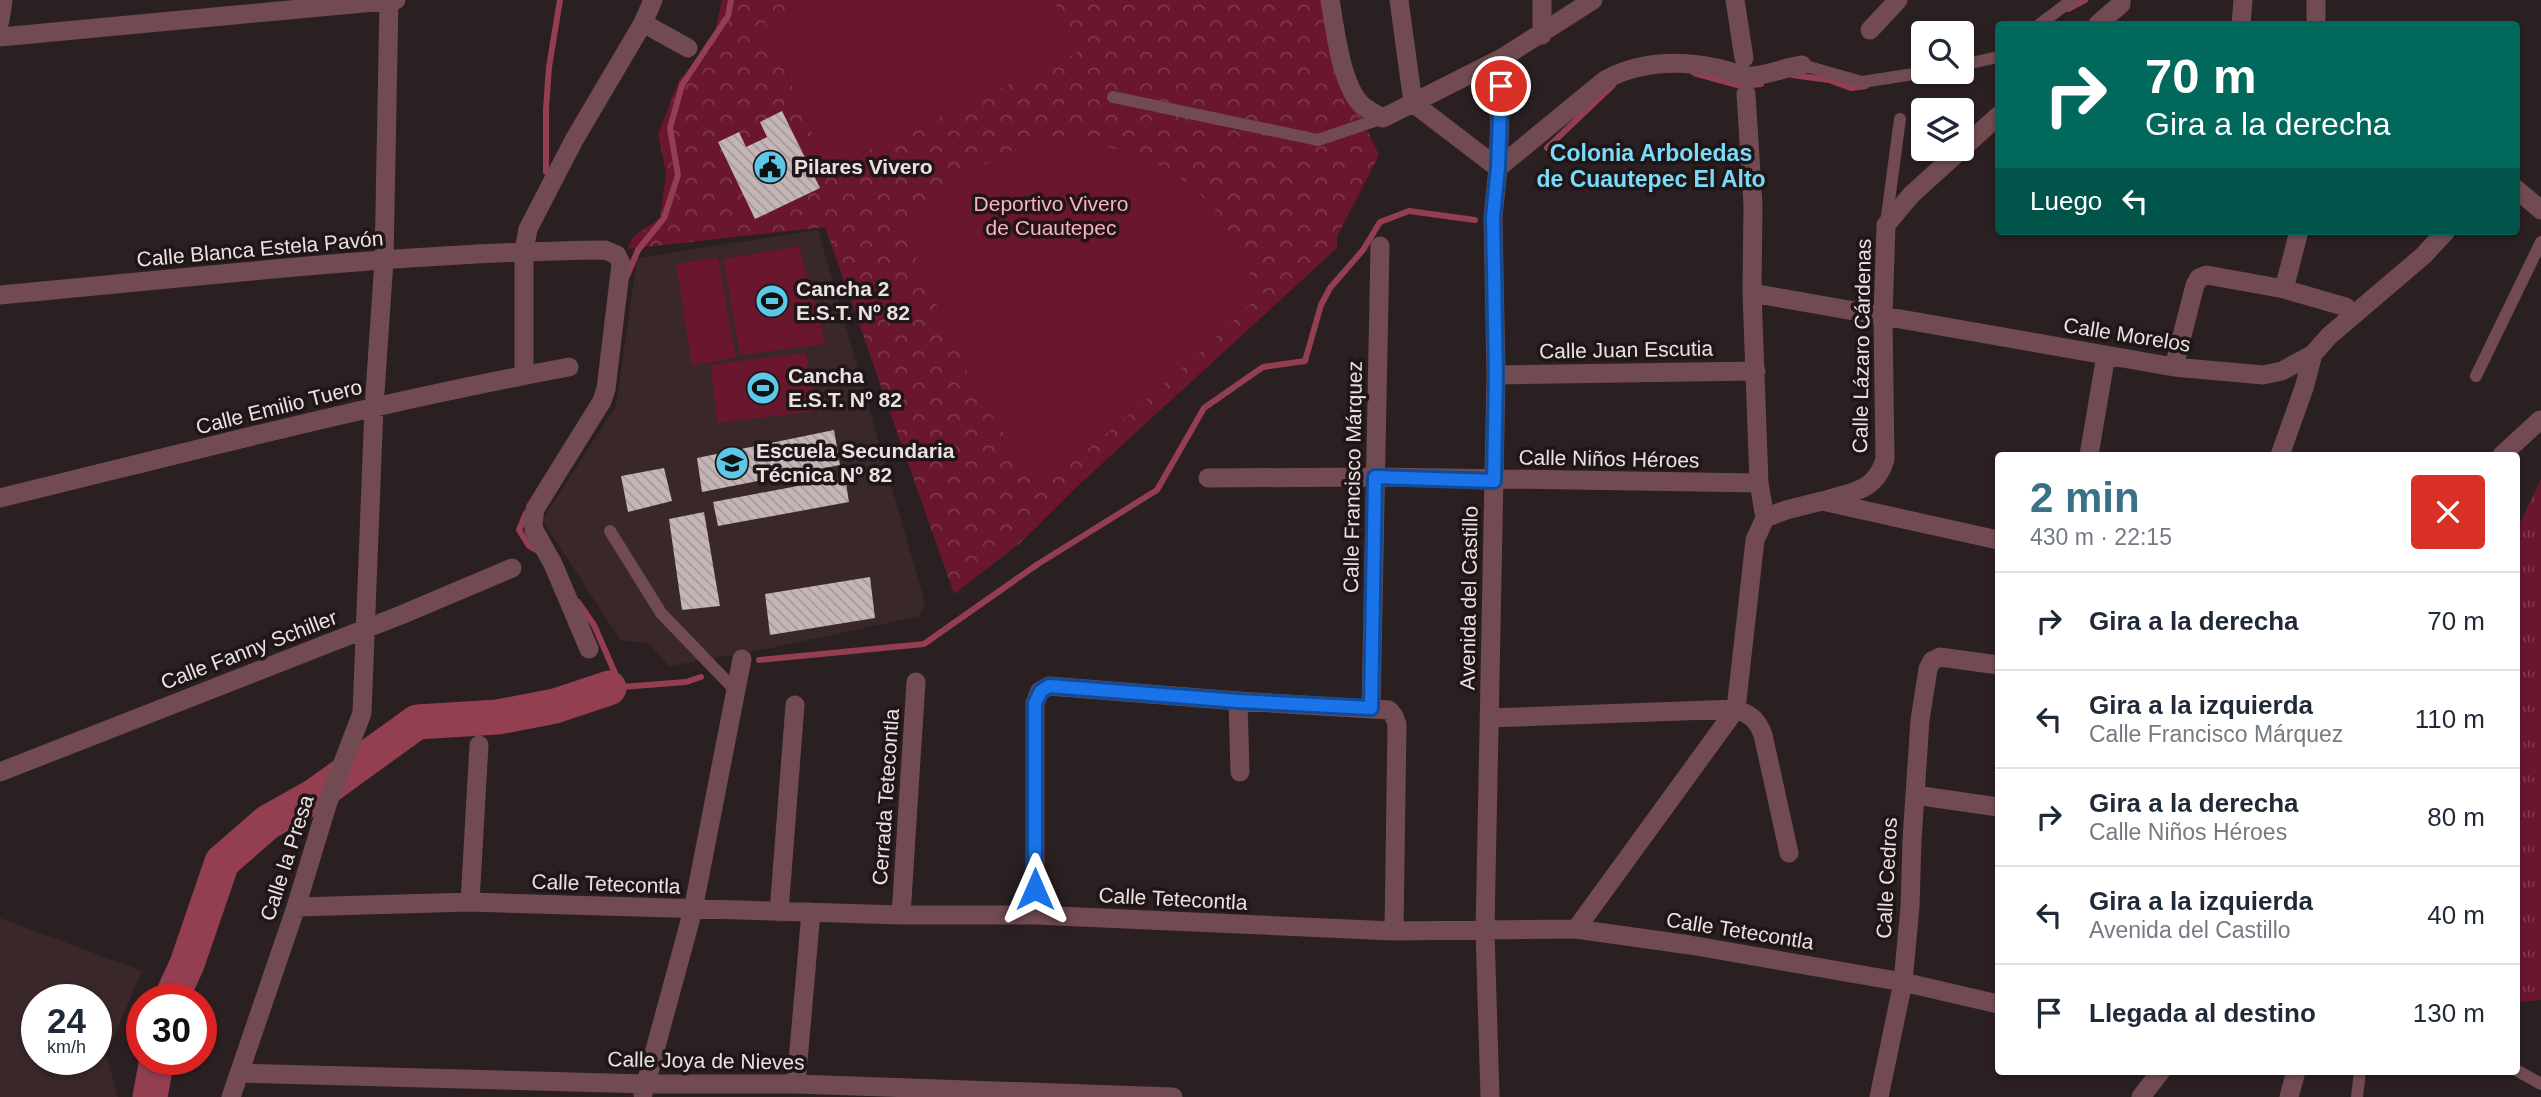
<!DOCTYPE html>
<html lang="es">
<head>
<meta charset="utf-8">
<style>
	:root { --surface:#fff; --page:#f6f6f7; --text:#1f2937; --muted:#747a83; --line:#e0e1e3; --accent:#3a7186 }
	body { margin:0; font-family:Arial,sans-serif; background:var(--page); color:var(--text); height:100vh; display:flex; flex-direction:column; font-size:26px; white-space:nowrap }
	* { box-sizing:border-box; margin:0 }
	p { font-size:23px; color:var(--muted) }
	.icon { flex:none; width:38px; height:38px; fill:none; stroke:currentColor; stroke-width:2; stroke-linecap:round; stroke-linejoin:round }
	.map { position:relative; flex:1; overflow:hidden }
	.drawer { position:absolute; left:1995px; top:452px; width:525px; height:623px; display:flex; flex-direction:column; background:var(--surface); border-radius:7px; box-shadow:0 2px 5px #0004 }
	.drawer>* { flex:none }
	.banner { position:absolute; left:1995px; top:21px; width:525px; height:214px; border-radius:7px; box-shadow:0 2px 5px #0004; background:#00695c; color:#fff; overflow:hidden }
	.fabs { position:absolute; left:1911px; top:21px; display:grid; gap:14px }
	.fabs a { display:grid; place-items:center; width:63px; height:63px; border-radius:7px; background:var(--surface); box-shadow:0 2px 5px #0004; font-size:35px }
	.speed { position:absolute; left:21px; top:984px; display:flex; gap:14px; font-size:35px; font-weight:700; text-align:center }
	.speed>* { display:grid; place-content:center; width:91px; height:91px; border-radius:50%; background:var(--surface); box-shadow:0 2px 5px #0004; line-height:1 }
	.speed small { font-size:18px; font-weight:400 }
	.speed .limit { border:10px solid #d22; background:#fff; color:#111 }
	.pin { position:absolute; display:grid; place-items:center; width:60px; height:60px; color:#fff; margin:-30px; border:4px solid #fff; border-radius:50%; box-shadow:0 2px 7px #0007 }
	.me { position:absolute; width:77px; margin:-38px; rotate:0deg; stroke-linejoin:round; filter:drop-shadow(0 0 5px #0008) }
	.turn { display:flex; align-items:center; gap:24px; height:147px; padding:0 35px; font-size:32px }
	.turn .icon { width:91px; height:91px; stroke-width:2.5 }
	.turn b { display:block; font-size:49px; line-height:60px }
	.then { display:flex; align-items:center; height:66px; padding:0 35px; background:#0003; gap:14px; font-size:26px }
	.round { display:grid; place-items:center; flex:none; width:74px; height:74px; border-radius:7px; background:var(--page) }
	.overview { display:flex; align-items:center; justify-content:space-between; height:119px; padding:0 35px }
	h1 { font-size:42px; font-weight:700; line-height:52px; color:var(--accent) }
	ul { padding:0; list-style:none }
	li { display:flex; align-items:center; gap:21px; height:98px; padding:0 35px; border-top:2px solid var(--line) }
	li div { flex:1 }
	li b { display:block; font-size:26px }
	li em { font-style:normal }
	.map>svg:first-child { display:block }
	.built { fill:#39272a; fill-rule:evenodd }
	.grass { fill:url(#grass-tufts) }
	.park { fill:url(#park-crowns) }
	.pitch { fill:#69162e }
	.lines { fill:none; stroke-linecap:round; stroke-linejoin:round }
	.stream { stroke:#933e51; stroke-width:6 }
	.river { stroke:#933e51; stroke-width:35 }
	.building { fill:url(#building-back-hatch) }
	.service { stroke:#714b51; stroke-width:12 }
	.minor { stroke:#714b51; stroke-width:19 }
	.route-casing { stroke:#114b97; stroke-width:18 }
	.route { stroke:#1a73e8; stroke-width:12 }
	.labels { text-anchor:middle; stroke-width:7; stroke-linejoin:round; paint-order:stroke }
	.poi-label { font-size:21px; font-weight:bold; fill:#e9e1e2; stroke:#201617; text-anchor:start }
	.park-label { font-size:21px; fill:#fcb1bd; stroke:#201617 }
	.street-label { font-size:21px; fill:#e9e1e2; stroke:#201617 }
	.neighbourhood-label { font-size:23px; font-weight:bold; fill:#79dbf7; stroke:#201617 }
</style>
</head>
<body>
<div class="map">
<svg width="2541" height="1097" viewBox="0 0 2541 1097">
	<defs>
		<pattern id="grass-tufts" width="24" height="20" patternUnits="userSpaceOnUse" patternTransform="scale(1.75)"><rect width="24" height="20" fill="#69162e"/><path d="M3 7l-1-3M5 7V3M7 7l1-3M15 17l-1-3M17 17v-4M19 17l1-3" fill="none" stroke="#7e384c"/></pattern>
		<pattern id="park-crowns" width="20" height="18" patternUnits="userSpaceOnUse" patternTransform="scale(1.75)"><rect width="20" height="18" fill="#69162e"/><path d="M2 6a3 3 0 1 1 6 0M12 15a3 3 0 1 1 6 0" fill="none" stroke="#7e384c"/></pattern>
		<pattern id="building-back-hatch" width="6" height="6" patternUnits="userSpaceOnUse" patternTransform="scale(1.75)"><rect width="6" height="6" fill="#c4b5b7"/><path d="M-1 5l2 2M0 0l6 6M5-1l2 2" fill="none" stroke="#a4999a"/></pattern>
	</defs>
	<rect width="100%" height="100%" fill="#2a1f21"/>
	<path class="built" d="M818,230L925,603L920,616L757,651L669,666L648,643L621,641L542,520L616,406L637,258Z
		M0,918L142,971L106,1055L118,1097H0ZM37,999H96V1059H37Z"/>
	<path class="grass" d="M2541,479V1000L2517,1002V529Z"/>
	<path class="park" d="M722,0H1333L1348,90L1379,155L1337,237V248L1083,481L1019,544L954,594L825,227L627,249L634,236L660,218L666,173L658,134L680,78L711,50Z"/>
	<path class="pitch" d="M813,0H1054L1077,53L827,169L765,22Z
		M1046,139C1109,142 1174,159 1215,210C1235,235 1247,267 1260,296L1171,378L1065,469C1051,476 1040,478 1027,467L977,394L903,229C947,193 989,151 1046,139Z
		M799,246L826,344L740,355L723,259Z
		M718,257L736,357L692,366L676,264Z
		M806,353L816,411L718,423L710,365Z"/>
	<g class="lines">
		<path class="stream" d="M2068,9L2085,0
			M1694,73L1741,86L1761,84
			M1792,75L1829,80L1851,88L1866,86
			M1925,77L1947,72
			M1547,148L1613,85
			M546,172V109L549,67L560,0
			M627,276L638,250L664,218L678,175L670,128L682,85L728,16L731,0
			M526,513L519,530L529,546L538,551
			M578,602L594,625L615,673L609,688L686,682L701,677
			M759,660L924,644L1038,564L1157,490L1204,408L1263,367L1305,361L1321,305L1330,288L1363,250L1380,222L1409,211L1475,220"/>
		<path class="river" d="M171,999L187,964L222,862L268,822L316,795L417,722L498,717L555,706L609,688
			M150,1097L157,1059"/>
	</g>
	<path class="building" d="M782,111L820,188L755,219L718,142L739,132L746,147L767,137L760,122Z
		M834,430L840,465L702,492L697,458Z
		M664,468L672,501L628,512L621,476Z
		M845,477L849,502L718,526L713,502Z
		M704,512L720,606L682,610L669,519Z
		M870,577L875,618L770,635L765,594Z"/>
	<g class="lines">
		<path class="service" d="M2040,24L2072,0
			M1802,65L1862,82L1927,72
			M1962,65L1998,57
			M1113,97L1318,140L1383,118
			M1886,223L1900,119
			M2476,376L2541,242
			M610,531L661,613L736,691
			M2516,1070L2541,1084
			M2357,1097L2360,1071"/>
		<path class="minor" d="M1330,0C1335,28 1341,87 1363,106C1369,111 1376,114 1383,118L1502,58L1593,0
			M1399,0L1413,103
			M1735,0L1744,58
			M0,21L3,0
			M643,23L688,48
			M2098,24L2121,4V0
			M2241,24L2243,0
			M2316,24V0
			M1870,30L1898,0
			M1542,35V0
			M0,37L396,0
			M1413,103L1498,168L1605,80C1640,61 1679,60 1717,68C1727,70 1738,75 1749,76C1763,77 1786,67 1802,65
			M2516,189L2541,210
			M2284,289L2299,231
			M1752,293L2174,367L2263,375L2282,371L2313,354L2329,336L2424,255L2446,231
			M0,295C201,277 403,252 605,250L617,255L621,264L606,389L602,401L535,509L533,523L534,530L553,564L589,649
			M2174,367L2195,285L2199,278L2207,275L2284,289L2346,307
			M524,375V251L528,229L574,140L643,23L653,0
			M1496,375L1756,371
			M2089,455L2106,355
			M2280,455L2304,388L2313,354
			M2502,455L2540,420
			M1208,478L1375,477L1759,483
			M0,498C189,452 378,402 569,367
			M1822,501C1851,492 1876,492 1885,459L1883,316L1886,225L1911,195L1998,116
			M1765,518L1786,510L1822,501L1998,540
			M1238,701L1240,772
			M1371,708L1380,246
			M1489,718L1736,709C1751,715 1757,719 1763,735L1789,853
			M0,772L401,615L512,568
			M1915,795L1998,807
			M470,902L479,745
			M296,907L470,902L901,915H1035L1394,931L1576,929L1690,945L1903,982L1998,1004
			M779,912L795,705
			M901,915L916,682
			M1035,915V703L1040,691L1049,686L1238,701L1389,710L1394,716L1397,724L1394,931
			M1576,929L1736,709L1755,540L1765,518L1759,483L1752,293L1753,205L1746,94
			M239,1073L646,1084H796L1173,1097
			M796,1084L811,912
			M643,1094L693,910L742,659
			M231,1097L296,907L328,802L362,713L374,407L384,261L389,0
			M1490,1097L1485,931L1496,375L1493,217L1498,168L1502,58
			M1879,1097L1903,982L1910,907L1912,840L1920,720L1928,669L1932,661L1940,657L1998,665
			M2141,1097L2161,1071
			M2289,1097L2296,1071"/>
	</g>
	<g class="lines">
		<defs>
			<path id="route" d="M1035,889V703L1041,691L1049,686L1238,701L1371,708L1375,477L1494,481L1496,375L1493,217L1498,168L1501,86"/>
		</defs>
		<use href="#route" class="route-casing"/>
		<use href="#route" class="route"/>
	</g>
	<defs>
		<symbol id="civic-disc" viewBox="-11 -11 22 22"><circle r="9.5" fill="#5ac8e6" stroke="#201617"/><path d="M-.6-6.5H3V-4.5H.6V-3L4-1V1h2V6H-6V1h2V-1L-.6-3ZM-1.2 2.5V6h2.4V2.5Z" fill="#111"/></symbol>
		<symbol id="stadium-disc" viewBox="-11 -11 22 22"><circle r="9.5" fill="#5ac8e6" stroke="#201617"/><path d="M0-5a6.5 5 0 1 0 0 10a6.5 5 0 1 0 0-10ZM-3.5-1.8h7v3.6h-7Z" fill="#111"/></symbol>
		<symbol id="school-disc" viewBox="-11 -11 22 22"><circle r="9.5" fill="#5ac8e6" stroke="#201617"/><path d="M0-5L7-2L0 1L-7-2ZM-4 1L0 2.5L4 1V4Q0 6-4 4Z" fill="#111"/></symbol>
	</defs>
	<g fill-rule="evenodd">
		<use href="#civic-disc" x="751" y="148" width="38" height="38"/>
		<use href="#stadium-disc" x="753" y="282" width="38" height="38"/>
		<use href="#stadium-disc" x="744" y="369" width="38" height="38"/>
		<use href="#school-disc" x="713" y="444" width="38" height="38"/>
	</g>
	<g class="labels">
		<g class="poi-label">
			<text x="794" y="174">Pilares Vivero</text>
			<text x="796" y="296">Cancha 2<tspan x="796" dy="24">E.S.T. Nº 82</tspan></text>
			<text x="788" y="383">Cancha<tspan x="788" dy="24">E.S.T. Nº 82</tspan></text>
			<text x="756" y="458">Escuela Secundaria<tspan x="756" dy="24">Técnica Nº 82</tspan></text>
		</g>
		<g class="park-label">
			<text x="1051" y="211">Deportivo Vivero<tspan x="1051" dy="24">de Cuautepec</tspan></text>
		</g>
		<g class="street-label">
			<text transform="translate(260 249) rotate(-5)" y="7">Calle Blanca Estela Pavón</text>
			<text transform="translate(2127 335) rotate(9)" y="7">Calle Morelos</text>
			<text transform="translate(1862 346) rotate(-89)" y="7">Calle Lázaro Cárdenas</text>
			<text transform="translate(1626 350) rotate(-1)" y="7">Calle Juan Escutia</text>
			<text transform="translate(279 407) rotate(-14)" y="7">Calle Emilio Tuero</text>
			<text transform="translate(1609 459) rotate(1)" y="7">Calle Niños Héroes</text>
			<text transform="translate(1353 477) rotate(-89)" y="7">Calle Francisco Márquez</text>
			<text transform="translate(1469 598) rotate(-89)" y="7">Avenida del Castillo</text>
			<text transform="translate(249 650) rotate(-21)" y="7">Calle Fanny Schiller</text>
			<text transform="translate(886 797) rotate(-86)" y="7">Cerrada Tetecontla</text>
			<text transform="translate(287 858) rotate(-72)" y="7">Calle la Presa</text>
			<text transform="translate(1887 878) rotate(-87)" y="7">Calle Cedros</text>
			<text transform="translate(606 884) rotate(2)" y="7">Calle Tetecontla</text>
			<text transform="translate(1173 899) rotate(3)" y="7">Calle Tetecontla</text>
			<text transform="translate(1740 931) rotate(9)" y="7">Calle Tetecontla</text>
			<text transform="translate(706 1061) rotate(1)" y="7">Calle Joya de Nieves</text>
		</g>
		<g class="neighbourhood-label">
			<text x="1651" y="161">Colonia Arboledas<tspan x="1651" dy="26">de Cuautepec El Alto</tspan></text>
		</g>
	</g>
</svg>
<div class="fabs">
<a><svg class="icon" aria-label="search" viewBox="0 0 24 24"><circle cx="10" cy="10" r="6"/><path d="M15 15l6 6"/></svg></a>
<a><svg class="icon" aria-label="layers" viewBox="0 0 24 24"><path d="M12 4l9 5-9 5-9-5zM3 14l9 5 9-5"/></svg></a>
</div>
<div class="speed"><div>24<small>km/h</small></div><div class="limit">30</div></div>
<div class="pin" style="left:1501px;top:86px;background:#d93025"><svg class="icon" aria-label="arrive" viewBox="0 0 24 24"><path d="M6 21V4h12l-3 4 3 4H6"/></svg></div>
<svg class="me" style="left:1035px;top:889px" viewBox="-20 -20 40 40"><path d="M0-17L14 15 0 8-14 15z" fill="#1a73e8" stroke="#fff" stroke-width="4"/></svg>
<div class="banner">
<div class="turn"><svg class="icon" aria-label="right" viewBox="0 0 24 24"><path d="M7 20v-9h11M14 6l5 5-5 5"/></svg><div><b>70 m</b>Gira a la derecha</div></div>
<div class="then">Luego<svg class="icon" aria-label="left" viewBox="0 0 24 24"><path d="M17 20v-9H6M10 6l-5 5 5 5"/></svg></div>
</div>
<section class="drawer">
<div class="overview"><div><h1>2 min</h1><p>430 m · 22:15</p></div><a class="round" style="background:#d93025;color:#fff"><svg class="icon" aria-label="close" viewBox="0 0 24 24"><path d="M6 6l12 12M18 6L6 18"/></svg></a></div>
<ul>
<li><svg class="icon" aria-label="right" viewBox="0 0 24 24"><path d="M7 20v-9h11M14 6l5 5-5 5"/></svg><div><b>Gira a la derecha</b></div><em>70 m</em></li>
<li><svg class="icon" aria-label="left" viewBox="0 0 24 24"><path d="M17 20v-9H6M10 6l-5 5 5 5"/></svg><div><b>Gira a la izquierda</b><p>Calle Francisco Márquez</p></div><em>110 m</em></li>
<li><svg class="icon" aria-label="right" viewBox="0 0 24 24"><path d="M7 20v-9h11M14 6l5 5-5 5"/></svg><div><b>Gira a la derecha</b><p>Calle Niños Héroes</p></div><em>80 m</em></li>
<li><svg class="icon" aria-label="left" viewBox="0 0 24 24"><path d="M17 20v-9H6M10 6l-5 5 5 5"/></svg><div><b>Gira a la izquierda</b><p>Avenida del Castillo</p></div><em>40 m</em></li>
<li><svg class="icon" aria-label="arrive" viewBox="0 0 24 24"><path d="M6 21V4h12l-3 4 3 4H6"/></svg><div><b>Llegada al destino</b></div><em>130 m</em></li>
</ul>
</section>
</div>
</body>
</html>
